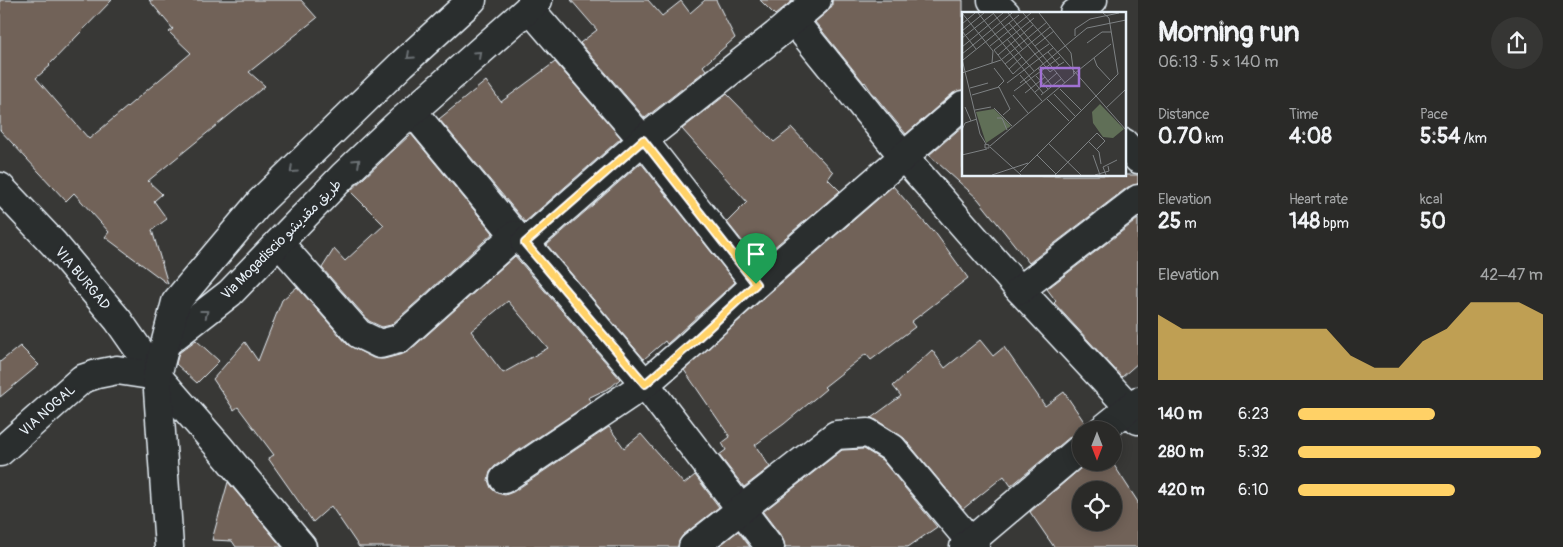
<!DOCTYPE html>
<html lang="en">
<head>
<meta charset="utf-8">
<style>
  :root { --surface:#2a2a28; --page:#363634; --text:#f1f3f6; --muted:#a5a7a8; --line:#464645; --accent:#ffd166 }
  body { margin:0; font-family:Pangolin,"Playpen Sans Arabic",sans-serif; background:var(--page); color:var(--text); height:100vh; display:flex; flex-direction:column; font-size:19px; white-space:nowrap }
  * { box-sizing:border-box; margin:0 }
  p { font-size:16px; color:var(--muted) }
  .icon { flex:none; width:28px; height:28px; fill:none; stroke:currentColor; stroke-width:2; stroke-linecap:round; stroke-linejoin:round }
  .map { position:relative; flex:1; overflow:hidden }
  .panel { display:flex; flex-direction:column; background:var(--surface); width:425px }
  .panel>* { flex:none }
  .needle { width:32px; rotate:180deg }
  .fabs { position:absolute; left:1072px; top:421px; display:grid; gap:10px }
  .fabs a { display:grid; place-items:center; width:50px; height:50px; border-radius:50%; background:var(--surface); box-shadow:0 2px 12px #0003,0 0 0 1px var(--line); font-size:25px }
  .pin { position:absolute; display:grid; place-items:center; width:42px; height:42px; color:#fff; margin:-51px -21px; border-radius:50% 50% 50% 0; rotate:-45deg; box-shadow:0 0 5px #0007 }
  .pin .icon { rotate:45deg }
  .round { display:grid; place-items:center; flex:none; width:52px; height:52px; border-radius:26px; background:var(--page) }
  .head { display:flex; align-items:center; justify-content:space-between; height:85px; padding:0 20px }
  h1 { font-size:28px; font-weight:800; line-height:38px }
  .stats { display:grid; grid-template-columns:repeat(3,1fr); gap:8px; height:85px; padding:5px 20px }
  .stats div { display:grid; align-content:center }
  .stats b { font-size:21px; font-weight:800 }
  .stats small { font-size:14px; font-weight:400 }
  .stats p { font-size:14px }
  .chart { height:140px; padding:10px 20px }
  .chart p { display:flex; justify-content:space-between }
  .chart svg { width:100%; height:90px; margin-top:5px; fill:var(--accent); opacity:.7 }
  ul { padding:0 20px; list-style:none; font-size:16px }
  li { display:grid; grid-template-columns:80px 60px 1fr; align-items:center; height:38px }
  li i { height:12px; border-radius:6px; background:var(--accent) }
  main { display:flex; flex:1; min-height:0 }
  .map>svg:first-child { display:block }
  .building { fill:#716258; stroke:#e8f1f8; fill-rule:evenodd }
  .lines { fill:none; stroke-linecap:round; stroke-linejoin:round }
  .minor-casing { stroke:#e8f1f8; stroke-width:31 }
  .highway-casing { stroke:#e8f1f8; stroke-width:31 }
  .minor { stroke:#2a2d2e; stroke-width:28 }
  .highway { stroke:#2a2d2e; stroke-width:28 }
  .oneway { stroke:#6c7275 }
  .route-casing { stroke:#fff; stroke-width:10 }
  .route { stroke:#ffd166; stroke-width:6 }
  .labels { text-anchor:middle; stroke-width:5; stroke-linejoin:round; paint-order:stroke }
  .street-label { font-size:14px; fill:#e8f1f8; stroke:#2a2d2e }
  .inset-road { fill:none; stroke:#7e8284; stroke-width:1 }
  .view { fill:#a171d3; fill-opacity:0.15; stroke:#a171d3; stroke-width:2.5 }
  .inset-edge { fill:none; stroke:#e8f1f8; stroke-width:2.5 }
</style>
</head>
<body>
<main>
<div class="map">
<svg width="1138" height="547" viewBox="0 0 1138 547">
  <rect width="100%" height="100%" fill="#383836"/>
  <filter id="ink" filterUnits="userSpaceOnUse"><feTurbulence type="fractalNoise" baseFrequency=".02" numOctaves="2"/><feDisplacementMap in="SourceGraphic" scale="10" xChannelSelector="R" yChannelSelector="G"/><feConvolveMatrix kernelMatrix="1 2 1 2 8 2 1 2 1" color-interpolation-filters="sRGB"/></filter>
  <g filter="url(#ink)">
    <!-- building -->
    <g class="building">
      <polygon points="0,0 112,0 49,65 50,66 36,78 89,139 191,53 169,32 173,29 149,0 301,0 317,18 249,72 265,86 148,181 162,194 154,201 167,219 152,230 168,284 105,237 109,232 74,193 66,201 0,130"/>
      <polygon points="571,0 648,0 662,16 681,1 690,13 705,0 716,0 735,38 703,66 706,70 645,118 580,43 597,30"/>
      <polygon points="760,0 793,0 775,15"/>
      <polygon points="832,0 963,0 963,90 953,93 906,134 871,91 865,82 864,83 815,22 827,12 832,6"/>
      <polygon points="555,62 621,138 525,222 439,119 486,81 501,102"/>
      <polygon points="727,94 774,142 792,128 833,172 828,179 840,191 758,261 727,222 747,202 682,129"/>
      <polygon points="963,126 963,175 1138,175 1138,184 1128,187 1029,263 978,199 929,155"/>
      <polygon points="411,134 493,233 391,325 382,327 369,321 322,268 334,249 345,261 384,225 350,191"/>
      <polygon points="641,163 735,282 667,344 665,341 644,359 547,245"/>
      <polygon points="893,186 933,232 934,231 968,278 911,322 915,327 871,360 866,354 824,387 826,389 784,424 755,445 770,467 744,487 719,455 726,450 722,443 730,437 684,370 766,296"/>
      <polygon points="1138,219 1138,363 1122,377 1054,303 1056,301 1047,289"/>
      <path d="M515,256L620,379L611,387L588,398L591,402L495,466L490,472L488,480L491,488L497,493L505,495L513,492L609,427L624,448L641,434L684,484L695,475L719,507L683,535L679,541L678,547H359L331,506L313,522L268,458L274,455L238,407L234,410L213,379L245,342L258,361L282,300L297,287L348,345L373,358L384,359L403,354L409,351ZM508,301L548,348L503,373L471,331Z"/>
      <polygon points="196,340 219,361 197,383 176,364 179,353"/>
      <polygon points="980,340 993,356 1004,347 1045,406 1064,392 1087,426 1087,430 1081,430 1081,433 1071,436 1011,486 1004,476 963,509 904,438 876,420 871,418 901,396 893,386 932,350 945,368"/>
      <polygon points="20,346 39,365 0,397 0,362"/>
      <polygon points="864,449 882,460 937,527 908,547 785,547 782,537 763,512 842,450"/>
      <path d="M1088,462H1112L1138,502V547H1054L1030,512ZM1081,490H1114V522H1081Z"/>
      <polygon points="228,482 282,547 236,547 232,541 212,540"/>
      <polygon points="738,531 750,547 718,547"/>
    </g>
    <g class="lines">
      <defs>
        <g id="minor">
          <polyline points="992,0 1006,14"/>
          <polyline points="529,8 643,140 756,284"/>
          <polyline points="1074,14 1093,0"/>
          <polyline points="793,20 903,156 1020,290 1129,407 1138,420"/>
          <polyline points="413,112 515,235 525,243 645,384 770,547"/>
          <polyline points="1124,143 1138,159"/>
          <polyline points="0,187 54,244 118,320 157,376 219,447 302,547"/>
          <polyline points="279,243 359,334 380,344 399,339 515,235"/>
          <polyline points="525,243 643,140 776,35 817,0"/>
          <polyline points="1020,290 1138,199"/>
          <polyline points="1102,430 1138,401"/>
          <polyline points="0,452 82,379 97,374 117,370 157,376"/>
          <polyline points="504,479 645,384 691,344 756,284 963,105"/>
          <polyline points="693,547 836,435 868,433 892,448 975,547"/>
          <polyline points="964,547 1081,448"/>
        </g>
        <g id="highway">
          <polyline points="166,343 230,293 343,176 398,124 538,0"/>
          <polyline points="169,547 157,376 176,302 261,201 402,64 472,0"/>
        </g>
      </defs>
      <!-- minor casing -->
      <use href="#minor" class="minor-casing"/>
      <!-- highway casing -->
      <use href="#highway" class="highway-casing"/>
      <!-- minor -->
      <use href="#minor" class="minor"/>
      <!-- highway -->
      <use href="#highway" class="highway"/>
    </g>
    <!-- one-way arrows -->
    <defs><path id="oneway-chevron" d="M-2-3.5L2.5 0L-2 3.5" fill="none" stroke-width="1.6" stroke-linecap="round" stroke-linejoin="round" transform="scale(1.25)"/></defs>
    <g class="oneway">
      <use href="#oneway-chevron" transform="translate(478 54) rotate(-42)"/>
      <use href="#oneway-chevron" transform="translate(410 56) rotate(138)"/>
      <use href="#oneway-chevron" transform="translate(357 162) rotate(-43)"/>
      <use href="#oneway-chevron" transform="translate(293 170) rotate(136)"/>
      <use href="#oneway-chevron" transform="translate(205 313) rotate(-38)"/>
    </g>
  </g>
  <g class="lines" filter="url(#ink)">
    <defs>
      <polygon id="route" points="643,140 756,284 691,344 645,384 525,243"/>
    </defs>
    <!-- route casing -->
    <use href="#route" class="route-casing"/>
    <!-- route -->
    <use href="#route" class="route"/>
  </g>
  <g class="labels">
    <!-- street labels -->
    <g class="street-label">
      <text transform="translate(281 239) rotate(-45)" y="5">Via Mogadiscio طريق مقديشو</text>
      <text transform="translate(83 278) rotate(50)" y="5">VIA BURGAD</text>
      <text transform="translate(47 410) rotate(-42)" y="5">VIA NOGAL</text>
    </g>
  </g>
  <!-- overview -->
  <g transform="translate(962 12)">
    <rect width="164" height="164" fill="#383836"/>
    <path d="M138,92L162,117L151,126L141,125L131,111L130,100ZM32,97L49,114L24,131L14,100Z" fill="#606f57"/>
    <path class="inset-road" d="M0,1L31,39M16,1L81,81M31,1L61,38M46,1L103,71M61,1L164,118M77,1L109,41L112,63M141,1L147,6L156,62M47,11L73,42L87,32M0,12L13,1M0,19L22,1M0,19L14,37M113,24V17L128,7L157,1M0,26L32,1M45,27L60,45L47,57M125,31L140,20H149M28,34L69,1M73,34L92,19M0,35L41,1M32,38L51,62L73,42L88,60L97,53M32,38L72,6M86,40L97,53L102,50M0,42L50,1M36,43L71,13M60,45L72,59M132,46L135,54L148,68M0,47L18,122L24,132M1,48L57,3M30,51L39,48L85,10M43,52L88,15M32,56L42,69L36,75M76,56L90,74M0,61L30,51L31,39M112,62L149,32M58,63L80,89M74,64L86,77M45,71L91,36M58,71L125,16L164,8M8,76L26,71M98,77L119,98M52,79L98,45M73,80L95,61M63,81L83,65M92,82L113,104M10,83L37,75L48,97L41,103M51,83L66,101M79,83L99,67M85,87L107,109M3,95L9,109M32,96L50,114M144,96L164,77M13,98L29,95M35,106H40L45,118M0,118L3,111L15,107M126,129L137,140L139,152M86,131L119,163M23,132L27,133V136H23ZM28,134L112,63M28,135L59,163M0,143L25,137M75,143L94,162M131,143L138,163M58,160L156,62M30,163L66,151M93,163L135,121L143,129L135,137M133,163L147,159L146,154M144,163L141,155L155,148"/>
    <path class="view" d="M79,56H117V74H79Z"/>
    <rect width="164" height="164" class="inset-edge"/>
  </g>
</svg>
<div class="fabs">
<a><svg class="needle" viewBox="-14 -14 28 28"><path d="M0-13l5 13h-10z" fill="#e53935"/><path d="M0 13l5-13h-10z" fill="#a5a7a8"/></svg></a>
<a><svg class="icon" aria-label="locate" viewBox="0 0 24 24"><circle cx="12" cy="12" r="6"/><path d="M12 2v4M12 18v4M2 12h4M18 12h4"/></svg></a>
</div>
<div class="pin" style="left:756px;top:284px;background:#1e9e55"><svg class="icon" aria-label="arrive" viewBox="0 0 24 24"><path d="M6 21V4h12l-3 4 3 4H6"/></svg></div>
</div>
<section class="panel">
<div class="head"><div><h1>Morning run</h1><p>06:13 · 5 × 140 m</p></div><a class="round"><svg class="icon" aria-label="share" viewBox="0 0 24 24"><path d="M12 15V3M7 8l5-5 5 5M5 13v7h14v-7"/></svg></a></div>
<div class="stats">
<div><p>Distance</p><b>0.70<small> km</small></b></div>
<div><p>Time</p><b>4:08</b></div>
<div><p>Pace</p><b>5:54<small> /km</small></b></div>
</div>
<div class="stats">
<div><p>Elevation</p><b>25<small> m</small></b></div>
<div><p>Heart rate</p><b>148<small> bpm</small></b></div>
<div><p>kcal</p><b>50</b></div>
</div>
<div class="chart"><p><span>Elevation</span>42–47 m</p>
<svg viewBox="0 0 160 44" preserveAspectRatio="none"><path d="M0 44V12L10 19L20 19L30 19L40 19L50 19L60 19L70 19L80 32L90 38L100 38L110 25L120 19L130 6L140 6L150 6L160 12V44z"/></svg>
</div>
<ul>
<li><b>140 m</b>6:23<i style="width:56%"></i></li>
<li><b>280 m</b>5:32<i style="width:99%"></i></li>
<li><b>420 m</b>6:10<i style="width:64%"></i></li>
</ul>
</section>
</main>
</body>
</html>
